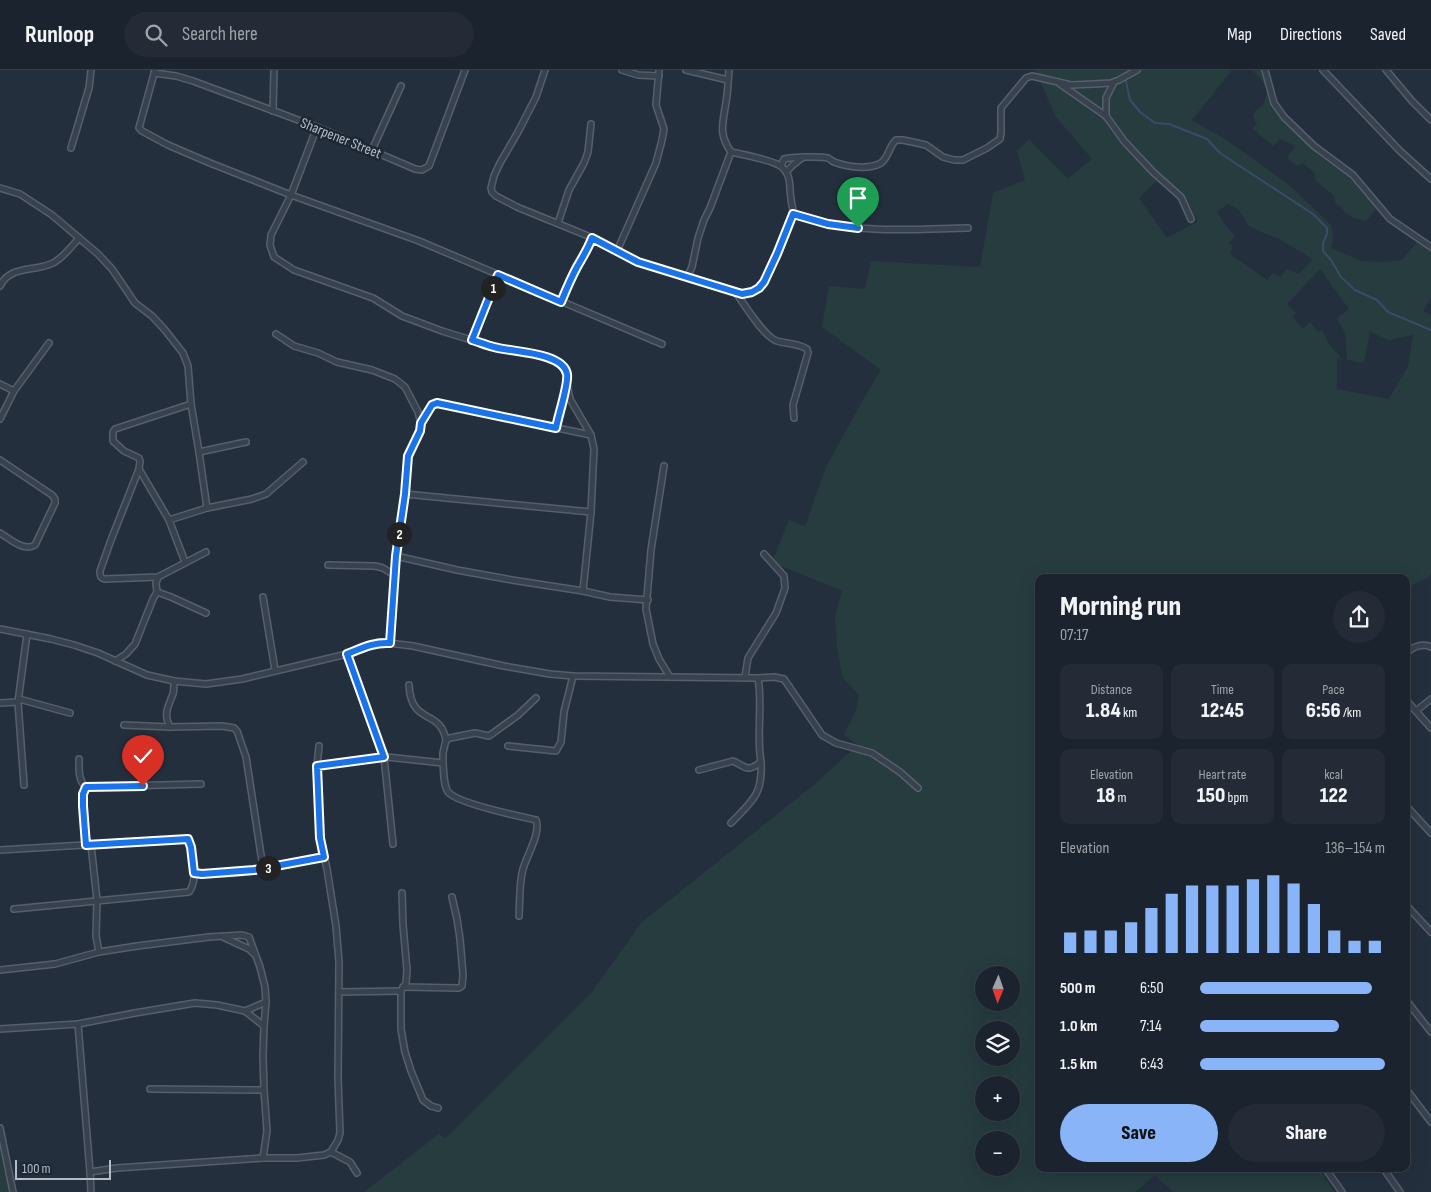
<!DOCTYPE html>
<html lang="en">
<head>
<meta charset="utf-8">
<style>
  :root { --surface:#1b232e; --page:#242b36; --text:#f1f3f6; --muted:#a0a4aa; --line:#39404a; --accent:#8ab4f8 }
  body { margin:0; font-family:"Sofia Sans Condensed",sans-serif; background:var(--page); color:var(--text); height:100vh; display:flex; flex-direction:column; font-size:19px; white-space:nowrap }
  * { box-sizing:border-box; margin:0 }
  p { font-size:16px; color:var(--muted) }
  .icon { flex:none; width:28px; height:28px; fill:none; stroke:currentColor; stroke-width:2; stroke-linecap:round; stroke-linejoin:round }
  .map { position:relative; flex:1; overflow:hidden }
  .panel { position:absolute; left:1035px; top:504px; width:375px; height:598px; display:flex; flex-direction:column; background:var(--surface); border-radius:10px; box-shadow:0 5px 20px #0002,0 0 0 1px var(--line) }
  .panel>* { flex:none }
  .needle { width:32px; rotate:182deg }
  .fabs { position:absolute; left:975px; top:896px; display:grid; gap:10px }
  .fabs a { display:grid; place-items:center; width:45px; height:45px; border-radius:50%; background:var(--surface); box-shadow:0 5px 20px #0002,0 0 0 1px var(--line); font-size:25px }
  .scale { position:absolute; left:15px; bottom:12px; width:96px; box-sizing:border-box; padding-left:5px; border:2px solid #b4bcc9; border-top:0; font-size:14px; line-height:18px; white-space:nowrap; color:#b4bcc9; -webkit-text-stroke:4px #1d2633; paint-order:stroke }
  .pin { position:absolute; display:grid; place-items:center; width:42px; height:42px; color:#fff; margin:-51px -21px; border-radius:50% 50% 50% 0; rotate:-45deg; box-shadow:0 0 5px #0007 }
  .pin .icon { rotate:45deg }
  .km { position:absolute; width:25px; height:25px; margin:-12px; border-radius:50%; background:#222; color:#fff; font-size:14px; line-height:25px; text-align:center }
  .round { display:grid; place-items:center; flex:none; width:52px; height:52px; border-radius:26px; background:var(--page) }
  .headline { display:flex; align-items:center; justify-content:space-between; height:85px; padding:0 25px }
  h1 { font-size:28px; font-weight:800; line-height:38px }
  .stats { display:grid; grid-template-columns:repeat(3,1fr); gap:8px; height:85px; padding:5px 25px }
  .stats div { display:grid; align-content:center; border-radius:10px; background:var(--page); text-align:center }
  .stats b { font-size:21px; font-weight:800 }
  .stats small { font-size:14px; font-weight:400 }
  .stats p { font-size:14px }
  .chart { height:140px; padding:10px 25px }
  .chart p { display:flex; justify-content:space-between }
  .chart svg { width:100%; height:90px; margin-top:5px; stroke:var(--accent); stroke-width:6 }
  .action { display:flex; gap:10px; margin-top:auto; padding:10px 25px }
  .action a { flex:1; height:58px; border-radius:30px; background:var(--accent); color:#111; font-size:20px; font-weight:800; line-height:58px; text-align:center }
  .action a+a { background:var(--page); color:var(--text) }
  ul { padding:0 25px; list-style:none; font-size:16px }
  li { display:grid; grid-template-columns:80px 60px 1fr; align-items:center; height:38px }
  li i { height:12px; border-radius:6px; background:var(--accent) }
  header { display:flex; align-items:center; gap:30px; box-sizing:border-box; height:70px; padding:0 25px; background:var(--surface); border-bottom:1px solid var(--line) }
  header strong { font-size:24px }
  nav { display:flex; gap:28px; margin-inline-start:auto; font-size:18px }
  .search { width:350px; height:45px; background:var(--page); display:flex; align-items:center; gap:12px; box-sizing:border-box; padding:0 18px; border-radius:28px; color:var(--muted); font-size:19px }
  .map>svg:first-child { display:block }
  .green { fill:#263c3f; fill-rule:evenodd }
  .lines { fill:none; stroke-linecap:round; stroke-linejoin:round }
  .stream { stroke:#394c67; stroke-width:2 }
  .minor-casing { stroke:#565f6c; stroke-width:8 }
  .minor { stroke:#38414e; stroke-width:5 }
  .route-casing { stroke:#fff; stroke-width:10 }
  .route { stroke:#1a73e8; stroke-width:6 }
  .labels { text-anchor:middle; stroke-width:5; stroke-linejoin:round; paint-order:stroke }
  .street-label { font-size:15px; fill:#b4bcc9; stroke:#1d2633 }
</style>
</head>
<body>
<header>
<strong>Runloop</strong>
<div class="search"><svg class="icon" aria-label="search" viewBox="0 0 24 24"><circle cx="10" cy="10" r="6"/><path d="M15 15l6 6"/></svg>Search here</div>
<nav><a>Map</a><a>Directions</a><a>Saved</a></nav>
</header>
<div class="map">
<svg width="1431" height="1122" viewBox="0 0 1431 1122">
  <rect width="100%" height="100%" fill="#242f3e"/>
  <!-- green -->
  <g class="green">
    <path d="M1035,0H1232L1192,50L1225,69L1289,115L1331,155L1333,169L1331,178L1362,191L1383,192L1402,190L1417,172L1398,160L1376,139L1366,151L1354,148L1345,143L1341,137L1336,134L1333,125L1315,110V103L1303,93L1298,96L1287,88L1295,76L1280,69L1273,76L1253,59L1257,53L1253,48L1255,41L1264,34L1267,21L1262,10L1253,1L1261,0L1265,8L1270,29L1275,41L1292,59L1322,88L1350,107L1374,134L1431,180V228L1423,241L1431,245V504L1429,507L1406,518V508H1039V1098H1319L1334,1122H1173L1155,1105L1135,1122H364L439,1064L445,1069L592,922L642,852L815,714L858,675L844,665L856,640L859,625L843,608L837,578L835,547L842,521L772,492L789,450L805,456L826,397L864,328L881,300L822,257L829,216L865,219L871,191L980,197L993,123L1025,110L1017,81L1029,69L1068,109L1092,89L1056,47ZM1162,106L1183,123L1198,151L1167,168L1139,128ZM1228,134L1238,139L1249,156L1261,162L1279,169L1313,189L1299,204L1287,199L1280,207L1273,203L1267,210L1230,184L1233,176L1229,173L1235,166L1226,156L1217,142ZM1320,199L1349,239L1337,248L1345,263L1347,290L1364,293L1370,262L1389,270L1413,265L1408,296L1389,329L1337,319V289L1343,290L1329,274L1322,260L1318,262L1310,252L1303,259L1293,247L1296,243L1287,234ZM984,905H1011V932H984ZM984,960H1011V988H984ZM984,1015H1011V1042H984ZM984,1070H1011V1098H984Z"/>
    <polygon points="0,1071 10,1118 11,1122 0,1122"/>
  </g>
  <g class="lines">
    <!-- stream -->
    <polyline class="stream" points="1126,11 1130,30 1140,42 1155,53 1169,54 1207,69 1220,83 1313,144 1327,158 1327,164 1323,173 1323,181 1331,190 1341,207 1355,220 1377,230 1388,242 1431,260"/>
    <defs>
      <g id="minor">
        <polyline points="155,0 139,58 142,61 168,75 210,93 291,125 419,171 662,274"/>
        <path d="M545,0L536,27L518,62L500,93L494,106L491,118L492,122L496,126L517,137L593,168L638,192L742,223C748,223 755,222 760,217C766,212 792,153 793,144C794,140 791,134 791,129C789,118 792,106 782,97C775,91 741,84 731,82C718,63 723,54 726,32C728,22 728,11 729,0"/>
        <polyline points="622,0 638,5 659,6"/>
        <polyline points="686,0 728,10"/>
        <polyline points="1265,0 1274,33 1284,47 1314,76 1353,105 1390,149 1431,177"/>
        <polyline points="1323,0 1400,81 1431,109"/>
        <polyline points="1386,0 1412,31 1431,50"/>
        <polyline points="154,3 176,6 193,11 317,57 415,99 422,100 429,96 465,0"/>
        <polyline points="1060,14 1106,46 1124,71 1153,102 1181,127 1191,149"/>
        <polyline points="273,41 274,0"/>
        <polyline points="1106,46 1106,28 1114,12"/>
        <polyline points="317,57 291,125 271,165 270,175 274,187 294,200 373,228 402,246 442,261 494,277 537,284 553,289 565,298 567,305 567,315 570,329 591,365 594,379 591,442 583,521"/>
        <polyline points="71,78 89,18 91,0"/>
        <polyline points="372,80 401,16"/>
        <path d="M781,96L784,89C792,87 820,86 828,88C830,89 832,91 834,92C847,97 869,100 881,93C889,87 889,76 896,70H903L926,75L943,87L954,90H963L987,78L1000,69L1001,63V38L1026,8L1032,6L1071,15L1094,14L1111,13L1119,10L1137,0"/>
        <polyline points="786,102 794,94 802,88"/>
        <polyline points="0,118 20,124 52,145 98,184 112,199 135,233 152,246 165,260 183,283 188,296 191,334 199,382 207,438"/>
        <path d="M793,144C800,147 808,148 815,150C865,164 917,159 968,158"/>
        <polyline points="558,153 569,120 584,93 588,82 591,54"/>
        <polyline points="617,181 656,93 662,70 664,59 656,35 659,0"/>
        <polyline points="687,207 692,197 698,168 704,150 710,138 731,82"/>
        <path d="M0,216C10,195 35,202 53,193C63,188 72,176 79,168"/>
        <path d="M736,223C745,235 764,267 777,271C787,274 798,273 807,279L808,283L793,335L794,348"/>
        <path d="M561,232C566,220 571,208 577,197C582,188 588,179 593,168"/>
        <polyline points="276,264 294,276 318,283 337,292 372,300 395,309 405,317 418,342 421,353 420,361 408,386 405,424 394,505 390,573"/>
        <polyline points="472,270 499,205"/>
        <polyline points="0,314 14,321"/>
        <path d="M191,334L115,359L113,362V371L124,381L139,388L140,391L139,399L111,470L100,501C100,506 100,508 105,509L158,507L206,482"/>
        <polyline points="0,349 14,321 49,273"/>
        <polyline points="421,353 432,335 437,333 591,365"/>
        <polyline points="556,358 567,315"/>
        <polyline points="199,382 246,372"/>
        <path d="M0,390L52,425L55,429V433L35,475C24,482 10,469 0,463"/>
        <polyline points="664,396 651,480 646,539 653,574 659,589 670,607"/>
        <polyline points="139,399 169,450 185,492"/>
        <polyline points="405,424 591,442"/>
        <polyline points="169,450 207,438 252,429 266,424 303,392"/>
        <polyline points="396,486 457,500 512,510 583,521 610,527 648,530"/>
        <polyline points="328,495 375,496 383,498 394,505"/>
        <polyline points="157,522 171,527 206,543"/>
        <polyline points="263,527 275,600"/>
        <path d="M0,559L51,569L74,575L98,583L147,605L174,611L206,614L242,609L347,584L370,574L380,572L413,576L504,596L550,604L573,606L758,608C763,636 756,663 761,692C746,703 747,697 733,691L699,700"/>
        <path d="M1406,583C1414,576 1422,573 1431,577"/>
        <polyline points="347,584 384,687 393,774"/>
        <polyline points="115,591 126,584 135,574 153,529 157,522 156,513 158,507"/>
        <polyline points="745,607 748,588 776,543 785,518 784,506 764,484"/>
        <polyline points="758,608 774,607 784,609 822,665 836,673 872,683 900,702 918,718"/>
        <path d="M409,615C411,656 440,638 446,670"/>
        <polyline points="19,629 70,643"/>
        <polyline points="1406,630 1431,658"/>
        <polyline points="0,633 18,632"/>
        <polyline points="1416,641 1431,629"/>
        <polyline points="124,655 170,657 222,656 234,658 237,661 246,687 263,798"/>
        <path d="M170,657C163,644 168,637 173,624C174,620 174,615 174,611"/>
        <polyline points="508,676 556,681 561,672 564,642 573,606"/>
        <path d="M79,689C79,698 78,711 86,717L83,724V735L86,775"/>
        <polyline points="443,693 443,683 446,670 450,668 475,663 489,666 518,645 536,628"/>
        <path d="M317,696L387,687L443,693C444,701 443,717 449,723C460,734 518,746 536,750C541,763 527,785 523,799C519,813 520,830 519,846"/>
        <polyline points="24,715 18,632 27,564"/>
        <polyline points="86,717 201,714"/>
        <polyline points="1406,739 1409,739 1431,763"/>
        <path d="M731,753C752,731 763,725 761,692"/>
        <polyline points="91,775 97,830 96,866 99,882"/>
        <path d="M0,780L185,769H188C194,781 198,811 189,822L14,839"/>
        <path d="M194,803C237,807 282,796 324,787"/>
        <polyline points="402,823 403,855 407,900 406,913 401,921 401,959 405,982 411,1001 423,1030 431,1036 438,1038"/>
        <polyline points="1406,835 1431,862"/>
        <polyline points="223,867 249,879 254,884"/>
        <polyline points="0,900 55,894 99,882 137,876 209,867 242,865 249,867 260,897 265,917 266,932 264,956 263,986 264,1020 267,1061 263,1088"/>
        <polyline points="403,917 459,918 462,916 463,905 460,869 457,849 452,827"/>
        <polyline points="339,922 401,921"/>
        <polyline points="1406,930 1431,962"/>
        <polyline points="245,941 264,956"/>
        <polyline points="78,954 90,1102 91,1122"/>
        <polyline points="0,959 78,954 135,943 195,933 217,935 245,941 266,932"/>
        <polyline points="150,1019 264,1020"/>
        <polyline points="1406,1019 1431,1052"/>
        <polyline points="0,1058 13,1122"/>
        <polyline points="331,1082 350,1092 357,1103"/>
        <polyline points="1325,1098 1342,1122"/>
        <polyline points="1383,1098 1400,1122"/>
        <polyline points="90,1102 117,1098 263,1088 297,1088 324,1085 331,1082 338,1070 340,1063 338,1008 339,892 336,856 327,799 320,768 317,696 319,676"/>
      </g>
    </defs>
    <!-- minor casing -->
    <use href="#minor" class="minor-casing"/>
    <!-- minor -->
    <use href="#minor" class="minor"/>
  </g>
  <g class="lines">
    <defs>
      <path id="route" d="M143,716L86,717L83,724V736L86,775L188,769L191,777L194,803L202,804L254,800L324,787L320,768L317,696L384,687L347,584C362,578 374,572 390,573L396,486L405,424L408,386L420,361L421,353L432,335L437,333L556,358C558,346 569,314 567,304C563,282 511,282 494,277C486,275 479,272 472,270L498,205L561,232C566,220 571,208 577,197C582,188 588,179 592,168L638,192L742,224L752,222L759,218L764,212L777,184L793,144L828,154L858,158"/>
    </defs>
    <!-- route casing -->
    <use href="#route" class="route-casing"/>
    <!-- route -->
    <use href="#route" class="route"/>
  </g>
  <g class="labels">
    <!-- street labels -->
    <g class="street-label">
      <text transform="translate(341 68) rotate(22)" y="5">Sharpener Street</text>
    </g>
  </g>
</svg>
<div class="fabs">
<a><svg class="needle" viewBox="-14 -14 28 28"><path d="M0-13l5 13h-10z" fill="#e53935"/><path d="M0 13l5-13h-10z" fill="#a0a4aa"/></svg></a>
<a><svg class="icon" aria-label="layers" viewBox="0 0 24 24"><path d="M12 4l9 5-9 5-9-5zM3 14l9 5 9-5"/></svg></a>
<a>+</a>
<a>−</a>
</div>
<div class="scale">100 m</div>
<div class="pin" style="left:858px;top:158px;background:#1e9e55"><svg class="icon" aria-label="arrive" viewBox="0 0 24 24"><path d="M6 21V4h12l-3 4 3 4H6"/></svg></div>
<div class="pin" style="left:143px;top:716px;background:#d93025"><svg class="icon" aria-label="check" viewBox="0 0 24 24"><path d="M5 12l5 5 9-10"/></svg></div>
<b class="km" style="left:493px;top:218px">1</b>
<b class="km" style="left:399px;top:464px">2</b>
<b class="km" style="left:268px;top:798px">3</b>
<section class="panel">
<div class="headline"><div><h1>Morning run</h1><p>07:17</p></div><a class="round"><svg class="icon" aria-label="share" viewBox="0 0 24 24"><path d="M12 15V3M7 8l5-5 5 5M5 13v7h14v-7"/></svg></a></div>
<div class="stats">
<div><p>Distance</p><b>1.84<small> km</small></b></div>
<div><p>Time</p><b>12:45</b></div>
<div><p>Pace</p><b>6:56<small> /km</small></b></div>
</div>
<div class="stats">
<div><p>Elevation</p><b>18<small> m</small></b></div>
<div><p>Heart rate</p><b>150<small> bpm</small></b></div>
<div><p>kcal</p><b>122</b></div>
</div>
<div class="chart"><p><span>Elevation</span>136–154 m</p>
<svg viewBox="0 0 160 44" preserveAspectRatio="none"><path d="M5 44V34M15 44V33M25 44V33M35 44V29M45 44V22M55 44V15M65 44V11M75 44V11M85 44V11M95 44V8M105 44V6M115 44V10M125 44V20M135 44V33M145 44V38M155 44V38"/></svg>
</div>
<ul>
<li><b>500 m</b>6:50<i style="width:93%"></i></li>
<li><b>1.0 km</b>7:14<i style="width:75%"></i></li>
<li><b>1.5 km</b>6:43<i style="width:100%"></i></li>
</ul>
<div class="action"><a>Save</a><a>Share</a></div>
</section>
</div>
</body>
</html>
